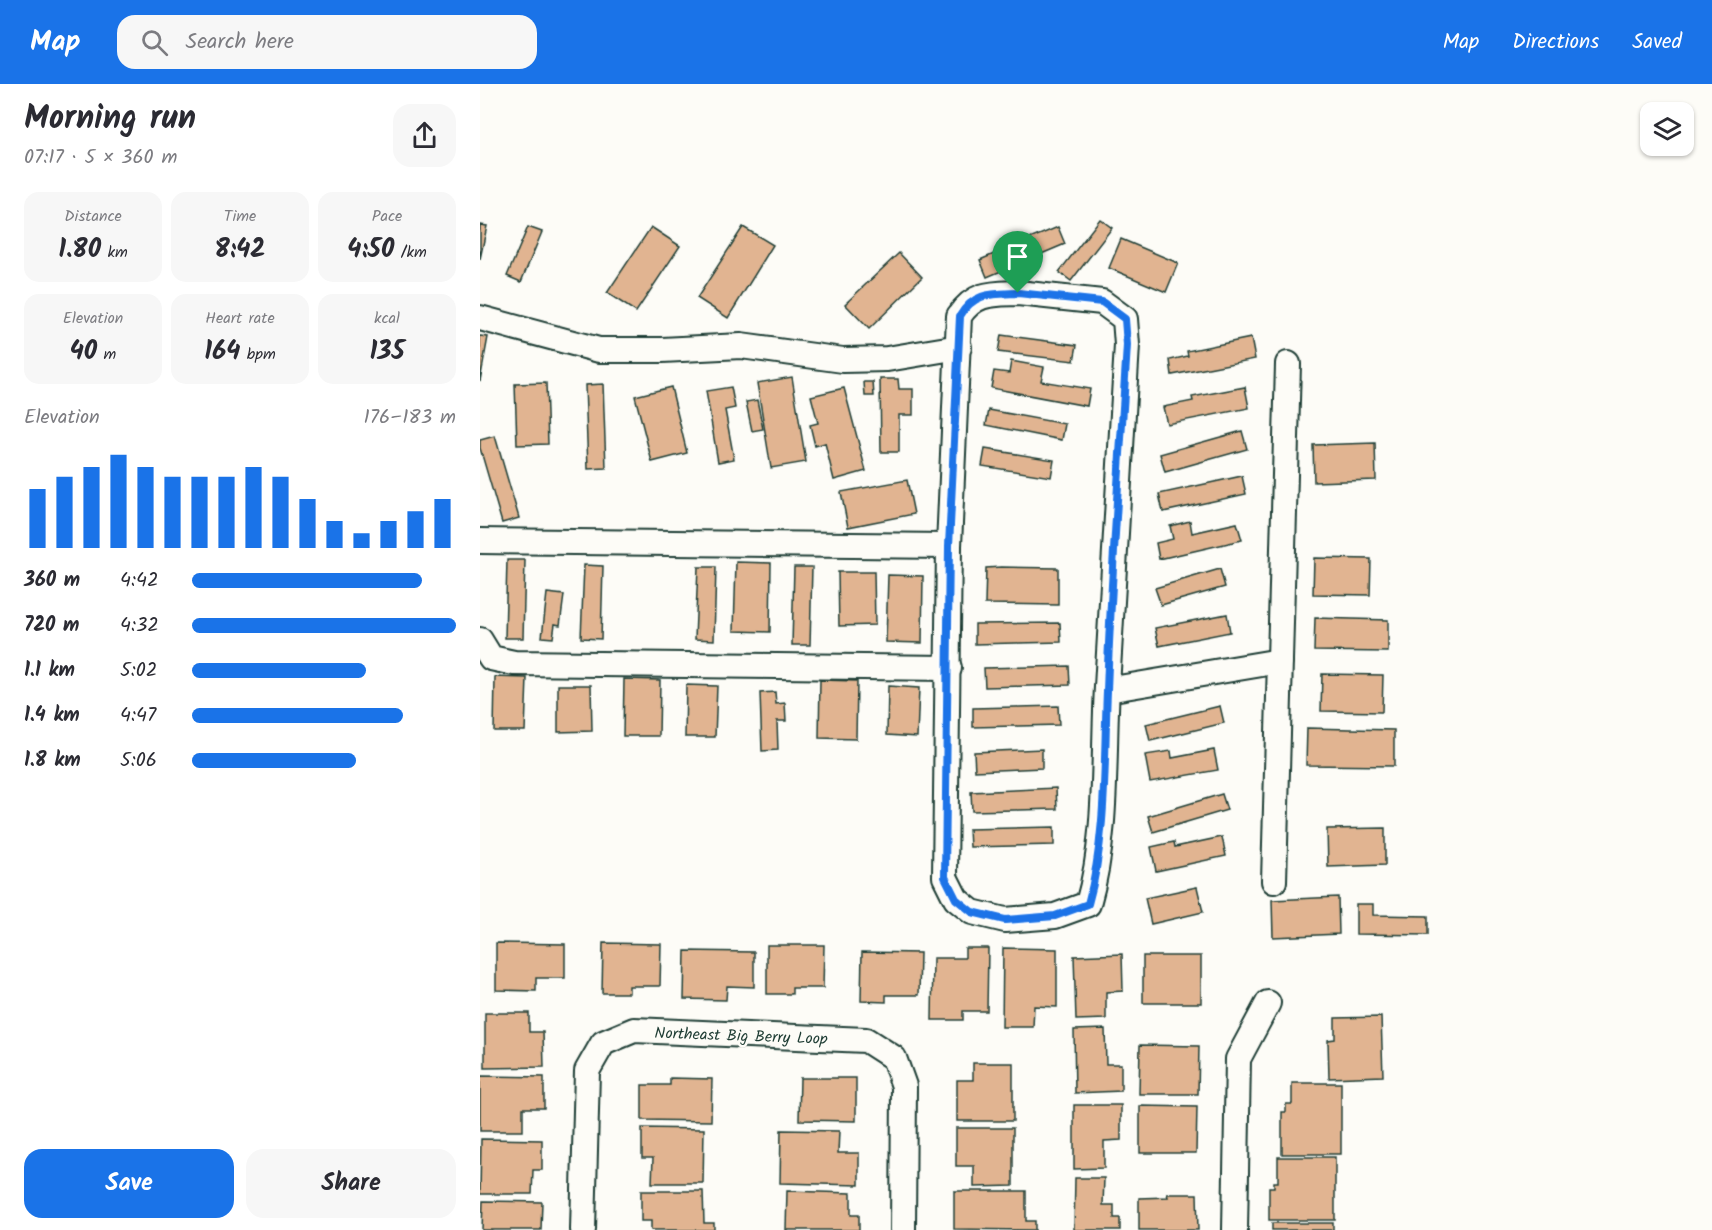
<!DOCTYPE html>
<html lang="en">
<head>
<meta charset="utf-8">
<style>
  :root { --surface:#fff; --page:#f7f7f7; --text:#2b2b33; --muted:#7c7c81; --accent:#1a73e8 }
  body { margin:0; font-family:Kalam,sans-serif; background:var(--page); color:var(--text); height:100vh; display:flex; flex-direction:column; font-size:22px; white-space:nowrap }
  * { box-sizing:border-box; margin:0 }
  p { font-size:20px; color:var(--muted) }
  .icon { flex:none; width:33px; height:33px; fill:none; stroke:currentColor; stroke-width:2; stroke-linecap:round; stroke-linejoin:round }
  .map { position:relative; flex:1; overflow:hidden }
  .details { display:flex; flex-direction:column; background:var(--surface); width:480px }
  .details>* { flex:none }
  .buttons { position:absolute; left:1160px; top:18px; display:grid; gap:12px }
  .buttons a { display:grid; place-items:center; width:54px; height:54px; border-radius:12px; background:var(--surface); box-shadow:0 2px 4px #0004; font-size:30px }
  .pin { position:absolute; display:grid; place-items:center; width:51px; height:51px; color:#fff; margin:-62px -26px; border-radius:50% 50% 50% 0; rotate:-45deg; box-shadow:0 0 6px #0007 }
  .pin .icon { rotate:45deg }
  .round { display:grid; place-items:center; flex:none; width:63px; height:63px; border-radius:18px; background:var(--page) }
  .headline { display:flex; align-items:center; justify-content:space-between; height:102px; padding:0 24px }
  h1 { font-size:33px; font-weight:700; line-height:45px }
  .figures { display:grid; grid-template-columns:repeat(3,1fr); gap:9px; height:102px; padding:6px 24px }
  .figures div { display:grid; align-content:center; border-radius:15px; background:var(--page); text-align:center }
  .figures b { font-size:26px; font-weight:700 }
  .figures small { font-size:16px; font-weight:400 }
  .figures p { font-size:16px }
  .chart { height:168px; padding:12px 24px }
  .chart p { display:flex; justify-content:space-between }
  .chart svg { width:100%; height:108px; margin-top:6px; stroke:var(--accent); stroke-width:6 }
  .primary-button { display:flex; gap:12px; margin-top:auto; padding:12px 24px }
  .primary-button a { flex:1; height:69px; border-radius:18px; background:var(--accent); color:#fff; font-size:24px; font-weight:700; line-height:69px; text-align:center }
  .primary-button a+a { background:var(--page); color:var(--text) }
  ul { padding:0 24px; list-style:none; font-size:20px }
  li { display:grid; grid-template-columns:96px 72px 1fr; align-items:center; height:45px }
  li i { height:15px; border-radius:8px; background:var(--accent) }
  header { display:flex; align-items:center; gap:36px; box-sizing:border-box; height:84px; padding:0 30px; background:var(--accent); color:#fff }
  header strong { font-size:28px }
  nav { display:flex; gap:33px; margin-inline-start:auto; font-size:21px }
  .search { width:420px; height:54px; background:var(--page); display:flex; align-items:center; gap:15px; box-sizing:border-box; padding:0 21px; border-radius:18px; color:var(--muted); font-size:22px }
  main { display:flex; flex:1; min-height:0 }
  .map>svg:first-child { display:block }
  .building { fill:#e1b491; stroke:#1f3d34; stroke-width:1.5 }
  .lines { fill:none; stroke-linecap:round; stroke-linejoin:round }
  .minor-casing { stroke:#1f3d34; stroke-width:28 }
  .minor { stroke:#fdfcf7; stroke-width:24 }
  .route-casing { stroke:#fff; stroke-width:12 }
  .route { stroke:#1a73e8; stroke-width:8 }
  .labels { text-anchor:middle; stroke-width:5; stroke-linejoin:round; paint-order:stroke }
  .street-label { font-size:16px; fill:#1f3d34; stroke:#fdfcf7 }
</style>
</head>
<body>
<header>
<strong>Map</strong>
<div class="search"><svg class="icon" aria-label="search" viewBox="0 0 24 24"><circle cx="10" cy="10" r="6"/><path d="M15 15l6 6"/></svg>Search here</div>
<nav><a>Map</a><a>Directions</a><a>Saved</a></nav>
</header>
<main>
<section class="details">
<div class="headline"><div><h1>Morning run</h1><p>07:17 · 5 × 360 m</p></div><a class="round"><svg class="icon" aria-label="share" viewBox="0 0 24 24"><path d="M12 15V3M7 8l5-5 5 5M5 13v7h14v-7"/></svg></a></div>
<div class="figures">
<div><p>Distance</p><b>1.80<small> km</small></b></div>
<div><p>Time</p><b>8:42</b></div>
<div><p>Pace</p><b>4:50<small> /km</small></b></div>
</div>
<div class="figures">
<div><p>Elevation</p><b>40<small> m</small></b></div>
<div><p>Heart rate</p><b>164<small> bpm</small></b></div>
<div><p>kcal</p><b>135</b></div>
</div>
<div class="chart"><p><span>Elevation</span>176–183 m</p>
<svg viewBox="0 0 160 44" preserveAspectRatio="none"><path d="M5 44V20M15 44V15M25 44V11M35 44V6M45 44V11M55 44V15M65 44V15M75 44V15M85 44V11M95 44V15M105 44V24M115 44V33M125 44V38M135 44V33M145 44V29M155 44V24"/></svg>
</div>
<ul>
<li><b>360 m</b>4:42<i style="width:87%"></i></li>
<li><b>720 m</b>4:32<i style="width:100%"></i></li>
<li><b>1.1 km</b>5:02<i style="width:66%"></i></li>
<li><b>1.4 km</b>4:47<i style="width:80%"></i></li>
<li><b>1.8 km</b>5:06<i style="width:62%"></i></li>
</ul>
<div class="primary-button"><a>Save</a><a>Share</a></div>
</section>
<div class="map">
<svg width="1232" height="1146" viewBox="0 0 1232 1146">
  <rect width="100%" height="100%" fill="#fdfcf7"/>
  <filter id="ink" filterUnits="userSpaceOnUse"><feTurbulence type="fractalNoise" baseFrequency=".0167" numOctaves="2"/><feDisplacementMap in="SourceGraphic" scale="12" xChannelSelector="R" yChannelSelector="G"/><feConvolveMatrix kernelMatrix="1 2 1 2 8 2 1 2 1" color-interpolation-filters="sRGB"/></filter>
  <g filter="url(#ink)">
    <!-- building -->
    <g class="building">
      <polygon points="620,135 632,144 591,197 579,188"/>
      <polygon points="0,141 7,142 0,175"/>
      <polygon points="48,143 62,148 41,198 27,192"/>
      <polygon points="171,143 200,162 156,228 127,209"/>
      <polygon points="263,143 293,161 248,234 217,214"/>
      <polygon points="578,143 585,160 507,193 500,176"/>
      <polygon points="641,155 698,179 686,208 629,184"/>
      <polygon points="419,169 442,193 389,245 365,220"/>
      <polygon points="521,251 597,261 594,277 518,268"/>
      <polygon points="0,252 8,253 0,297"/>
      <polygon points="771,254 775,275 692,291 690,276 708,272 707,267"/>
      <polygon points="531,277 564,283 561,297 610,305 607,322 511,304 514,287 529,289"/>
      <polygon points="312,293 326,378 291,384 277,299"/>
      <polygon points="400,295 418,295 419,305 433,305 433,331 419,331 419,368 401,368"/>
      <polygon points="384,298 393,298 394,312 385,312"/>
      <polygon points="66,299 68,360 37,361 35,300"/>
      <polygon points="123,300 126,384 108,385 105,301"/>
      <polygon points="191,303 207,369 172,378 155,312"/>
      <polygon points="251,303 255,324 245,326 254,375 238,378 226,307"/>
      <polygon points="765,303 769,324 687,340 683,323 713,317 712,313"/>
      <polygon points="364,304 386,387 354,396 345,359 335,362 330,341 338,339 331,312"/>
      <polygon points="277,316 283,345 272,347 266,318"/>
      <polygon points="509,326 585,340 582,356 506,341"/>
      <polygon points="762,347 767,365 685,388 680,370"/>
      <polygon points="15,352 39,434 22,439 0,364 0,356"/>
      <polygon points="895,359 896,396 834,398 833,361"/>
      <polygon points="505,365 574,376 571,393 502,382"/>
      <polygon points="762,392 766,410 683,428 679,410"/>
      <polygon points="427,396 434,430 368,443 361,408"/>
      <polygon points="710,437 712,449 757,439 762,456 679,475 676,459 693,455 690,442"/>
      <polygon points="834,474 891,475 890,511 833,510"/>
      <polygon points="27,476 45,476 43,554 25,554"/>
      <polygon points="256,478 291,479 290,548 254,547"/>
      <polygon points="104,481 123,482 121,555 101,554"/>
      <polygon points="218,483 236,483 234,556 215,555"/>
      <polygon points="314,483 332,483 330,561 312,561"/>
      <polygon points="521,483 578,484 578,521 505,520 506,484"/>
      <polygon points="740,485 745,503 681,521 675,504"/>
      <polygon points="358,488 394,488 395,541 359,542"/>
      <polygon points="408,491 443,492 442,559 406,558"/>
      <polygon points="67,509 84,511 80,541 75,540 73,554 62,553"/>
      <polygon points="747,530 750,548 679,562 675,544"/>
      <polygon points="835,534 908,536 908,568 834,567"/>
      <polygon points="580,539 581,558 495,560 495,540"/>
      <polygon points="589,582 590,601 505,603 504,584"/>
      <polygon points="842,590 903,591 902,628 841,627"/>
      <polygon points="15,593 47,594 45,647 14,647"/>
      <polygon points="144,595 180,596 179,652 143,652"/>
      <polygon points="340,596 377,597 376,655 339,654"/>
      <polygon points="78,601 111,601 112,647 78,648"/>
      <polygon points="206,601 237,602 235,653 205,653"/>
      <polygon points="408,602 439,604 437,653 407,651"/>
      <polygon points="295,608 296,620 305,619 306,637 297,637 298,666 282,667 280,609"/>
      <polygon points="578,622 579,641 493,643 493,624"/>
      <polygon points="740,622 744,639 670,657 666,640"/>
      <polygon points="827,644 914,646 914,682 826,681"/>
      <polygon points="562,665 562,684 495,687 494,668"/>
      <polygon points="734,666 738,686 670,698 665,671 691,667 692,674"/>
      <polygon points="576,704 577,725 492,727 491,708"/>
      <polygon points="742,710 747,726 673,748 668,732"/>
      <polygon points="574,743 574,761 490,763 489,745"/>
      <polygon points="905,744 905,781 848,783 847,745"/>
      <polygon points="742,753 746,772 676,787 671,763 694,758 695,763"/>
      <polygon points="717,803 723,828 671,840 665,814"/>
      <polygon points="858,813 859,850 793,853 792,816"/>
      <polygon points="876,820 893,820 893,831 948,832 948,851 876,850"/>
      <polygon points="16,859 85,860 85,894 56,894 56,907 16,906"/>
      <polygon points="123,859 181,860 180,902 149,902 149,909 122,909"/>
      <polygon points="287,861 344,861 343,904 312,904 312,910 287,910"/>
      <polygon points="485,864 508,864 507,927 483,927 483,936 452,936 453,874 485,874"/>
      <polygon points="523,864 577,865 577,923 554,922 553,943 522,943"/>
      <polygon points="205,867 274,868 274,903 247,902 246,916 204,915"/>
      <polygon points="382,868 440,869 439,911 406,911 406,918 381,917"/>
      <polygon points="642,870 643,907 626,908 626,935 596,936 594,872"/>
      <rect x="663" y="872" width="58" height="47"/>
      <polygon points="5,929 49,929 49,948 63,948 64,983 5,984"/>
      <polygon points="901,933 903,992 849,994 848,956 855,955 855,934"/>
      <polygon points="625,945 626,980 641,980 641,1007 595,1009 594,946"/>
      <polygon points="660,961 719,962 718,1010 659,1010"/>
      <polygon points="493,979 533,979 533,1037 477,1037 477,996 493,996"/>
      <polygon points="0,992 64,993 64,1024 43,1024 43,1047 0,1047"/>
      <polygon points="190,994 232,995 231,1037 162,1036 162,1001 190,1001"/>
      <polygon points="320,994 376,994 376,1037 319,1036"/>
      <polygon points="812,999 861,999 861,1070 802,1070 802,1028 806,1028 806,1020 812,1020"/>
      <polygon points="594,1021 641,1021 641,1056 624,1057 624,1084 594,1085"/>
      <polygon points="660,1022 717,1023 716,1069 660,1069"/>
      <polygon points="162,1044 224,1045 223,1099 172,1099 173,1074 162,1074"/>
      <polygon points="476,1044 533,1044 533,1102 494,1103 494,1082 476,1082"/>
      <polygon points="301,1046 359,1047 358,1069 379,1069 379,1101 300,1099"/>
      <polygon points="1,1055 62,1056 62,1086 53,1086 52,1110 0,1110"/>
      <polygon points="798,1073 855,1073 855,1136 789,1136 789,1103 794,1103 794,1098 798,1098"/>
      <polygon points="595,1094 624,1094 623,1121 634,1121 634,1134 640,1134 640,1146 594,1146"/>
      <polygon points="161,1107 223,1107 224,1139 234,1139 234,1146 171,1146 171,1137 161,1137"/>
      <polygon points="307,1107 371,1109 371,1131 379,1131 379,1146 306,1146"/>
      <polygon points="474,1107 546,1107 546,1137 555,1137 555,1146 474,1145"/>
      <polygon points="687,1110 717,1110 718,1146 659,1146 659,1114 688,1113"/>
      <polygon points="3,1117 62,1118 61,1146 2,1146"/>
      <rect x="792" y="1139" width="61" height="7"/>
    </g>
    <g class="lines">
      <defs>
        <g id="minor">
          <path d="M538,209L622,218L645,235L647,261C641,375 633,489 627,603C623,675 628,751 608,820L575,832L525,836L492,828L476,815L465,793L469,462L479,232C495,208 512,210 538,209Z"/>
          <polyline points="0,234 119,266 182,266 261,262 363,276 407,275 479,263"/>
          <polyline points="0,457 469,462"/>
          <polyline points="0,556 11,574 34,579 469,584"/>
          <polyline points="627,606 800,577"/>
          <polyline points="794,797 808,280"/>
          <polyline points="103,1146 107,987 123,959 154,946 386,956 414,974 424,1002 423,1146"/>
          <polyline points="755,1146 758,975 788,919"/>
        </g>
      </defs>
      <!-- minor casing -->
      <use href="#minor" class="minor-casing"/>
      <!-- minor -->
      <use href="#minor" class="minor"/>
    </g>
  </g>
  <g class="lines" filter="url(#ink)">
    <defs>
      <path id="route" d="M538,209L622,218L645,235L647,261C640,376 631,492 627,607C624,676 627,753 608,820L575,832L525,836L492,828L476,815L465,793L469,462L480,232C494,208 512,210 538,209Z"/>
    </defs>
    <!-- route casing -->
    <use href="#route" class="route-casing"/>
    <!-- route -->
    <use href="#route" class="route"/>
  </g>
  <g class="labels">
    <!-- street labels -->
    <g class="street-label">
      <text transform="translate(261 951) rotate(2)" y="6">Northeast Big Berry Loop</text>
    </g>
  </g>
</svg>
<div class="buttons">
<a><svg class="icon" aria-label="layers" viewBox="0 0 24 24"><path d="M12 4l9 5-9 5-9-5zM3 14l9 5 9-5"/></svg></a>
</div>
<div class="pin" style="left:538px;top:209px;background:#1e9e55"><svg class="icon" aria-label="arrive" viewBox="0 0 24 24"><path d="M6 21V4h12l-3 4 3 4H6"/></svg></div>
</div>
</main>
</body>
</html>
